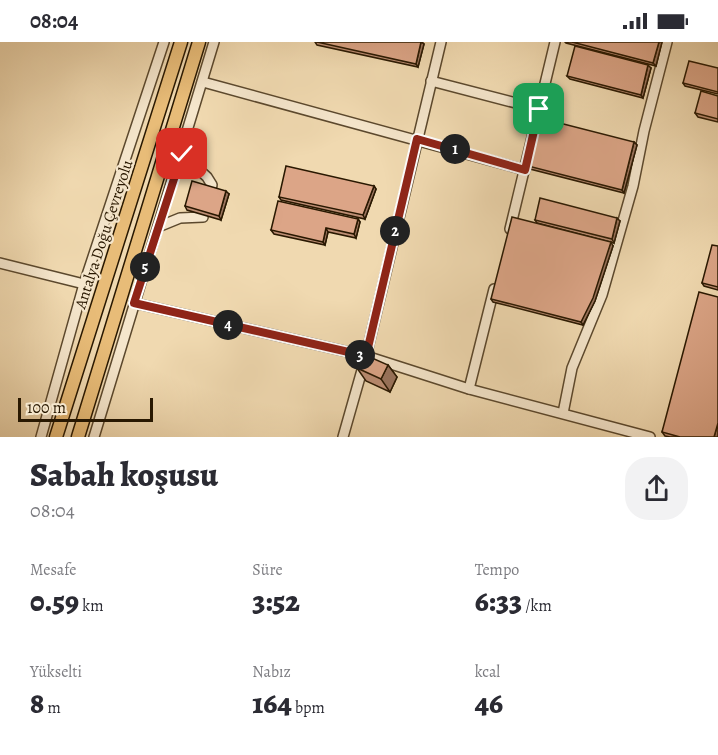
<!DOCTYPE html>
<html lang="tr">
<head>
<meta charset="utf-8">
<style>
  :root { --surface:#fff; --page:#f2f2f3; --text:#2b2b33; --muted:#7c7c81 }
  body { margin:0; font-family:Alegreya,serif; background:var(--page); color:var(--text); height:100vh; display:flex; flex-direction:column; font-size:22px; white-space:nowrap }
  * { box-sizing:border-box; margin:0 }
  p { font-size:20px; color:var(--muted) }
  .icon { flex:none; width:33px; height:33px; fill:none; stroke:currentColor; stroke-width:2; stroke-linecap:round; stroke-linejoin:round }
  .map { position:relative; height:395px; overflow:hidden }
  .drawer { display:flex; flex-direction:column; background:var(--surface); flex:1 }
  .drawer>* { flex:none }
  .scale { position:absolute; left:18px; bottom:15px; width:135px; box-sizing:border-box; padding-left:6px; border:3px solid #291801; border-top:0; font-size:16px; line-height:21px; white-space:nowrap; color:#291801; -webkit-text-stroke:4px #f5e6cc; paint-order:stroke }
  .pin { position:absolute; display:grid; place-items:center; width:51px; height:51px; color:#fff; margin:-26px; border-radius:12px; box-shadow:0 3px 9px #0006 }
  .km { position:absolute; width:30px; height:30px; margin:-15px; border-radius:50%; background:#222; color:#fff; font-size:16px; line-height:30px; text-align:center }
  .round { display:grid; place-items:center; flex:none; width:63px; height:63px; border-radius:24px; background:var(--page) }
  .head { display:flex; align-items:center; justify-content:space-between; height:102px; padding:0 30px }
  h1 { font-size:33px; font-weight:800; line-height:45px }
  .figures { display:grid; grid-template-columns:repeat(3,1fr); gap:9px; height:102px; padding:6px 30px }
  .figures div { display:grid; align-content:center }
  .figures b { font-size:30px; font-weight:800 }
  .figures small { font-size:16px; font-weight:400 }
  .figures p { font-size:16px }
  .status { display:flex; justify-content:space-between; align-items:center; height:42px; padding:0 30px; background:var(--surface); direction:ltr }
  .status svg { height:16px; fill:currentColor }
  .map>svg:first-child { display:block }
  .lines { fill:none; stroke-linecap:round; stroke-linejoin:round }
  .minor-casing { stroke:#5b482d; stroke-width:12 }
  .major-casing { stroke:#291801; stroke-width:15 }
  .minor { stroke:#f5e6cc; stroke-width:9 }
  .major { stroke:#e8bc78; stroke-width:12 }
  .wall { fill:#bd8e74; stroke:#291801; stroke-width:1.5 }
  .shaded-wall { fill:#9a745e; stroke:#291801; stroke-width:1.5 }
  .building { fill:#dca587; stroke:#291801; stroke-width:1.5 }
  .route-casing { stroke:#fff; stroke-width:12 }
  .route { stroke:#8f2418; stroke-width:8 }
  .labels { text-anchor:middle; stroke-width:4.5; stroke-linejoin:round; paint-order:stroke }
  .street-label { font-size:16px; fill:#291801; stroke:#f5e6cc }
</style>
</head>
<body>
<div class="status"><b>08:04</b><svg viewBox="0 0 49 12"><path d="M0 12V9h3v3zM5 12V6h3v6zM10 12V3h3v9zM15 12V0h3v12zM26 1h20v11H26zM47 4h2v5h-2z"/></svg></div>
<div class="map">
<svg width="718" height="395" viewBox="0 0 718 395">
  <rect width="100%" height="100%" fill="#f0d9b0"/>
  <filter id="stains"><feTurbulence type="fractalNoise" baseFrequency=".00333" numOctaves="4"/><feColorMatrix values="0 0 0 0 .2 0 0 0 0 .09 0 0 0 0 .02 0 0 0 .5 -.17"/></filter>
  <radialGradient id="worn" r=".72"><stop offset=".6" stop-color="#630" stop-opacity="0"/><stop offset="1" stop-color="#630" stop-opacity=".3"/></radialGradient>
  <g class="lines">
    <defs>
      <g id="minor">
        <polyline points="431,39 539,67"/>
        <polyline points="203,40 525,128"/>
        <polyline points="182,112 207,135 212,143 211,147"/>
        <polyline points="158,185 180,176 203,175 203,172"/>
        <polyline points="510,187 555,0"/>
        <polyline points="0,221 84,242"/>
        <polyline points="134,261 366,314 469,347 650,395"/>
        <polyline points="469,347 494,247"/>
        <polyline points="563,371 572,326 602,253 633,144 644,89 667,0"/>
        <polyline points="41,395 84,242 164,0"/>
        <polyline points="94,395 214,0"/>
        <polyline points="343,395 366,314 441,0"/>
      </g>
      <g id="major">
        <polyline points="56,395 181,0"/>
        <polyline points="78,395 199,0"/>
      </g>
    </defs>
    <!-- minor casing -->
    <use href="#minor" class="minor-casing"/>
    <!-- major casing -->
    <use href="#major" class="major-casing"/>
    <!-- minor -->
    <use href="#minor" class="minor"/>
    <!-- major -->
    <use href="#major" class="major"/>
  </g>
  <!-- wall -->
  <g class="wall">
    <polygon points="315,0 422,0 424,2 418,25 317,3"/>
    <polygon points="565,0 662,0 656,24 566,1"/>
    <polygon points="651,26 643,56 570,37 567,34"/>
    <polygon points="718,26 718,52 685,44 683,41"/>
    <polygon points="718,54 718,80 698,75 695,71"/>
    <polygon points="634,100 637,103 624,151 530,127 528,124"/>
    <polygon points="374,144 376,147 365,177 281,158 279,155"/>
    <polygon points="229,152 221,178 187,168 185,164"/>
    <polygon points="358,177 360,180 356,196 328,190 325,203 274,192 271,188"/>
    <polygon points="535,178 620,179 614,201 537,181"/>
    <polygon points="613,204 595,259 583,283 493,260 491,257"/>
    <polygon points="718,204 718,248 704,244 702,241"/>
    <polygon points="718,255 718,395 670,395 665,394 662,390"/>
    <polygon points="388,323 397,335 390,350 366,339 357,326"/>
  </g>
  <!-- shaded-wall -->
  <g class="shaded-wall">
    <polygon points="421,0 424,2 418,25 416,22"/>
    <polygon points="659,0 662,0 656,24 653,21"/>
    <polygon points="648,23 651,26 643,56 641,53"/>
    <polygon points="634,100 637,103 624,151 622,148"/>
    <polygon points="374,144 376,147 365,177 363,173"/>
    <polygon points="226,149 229,152 221,178 219,174"/>
    <polygon points="617,176 620,179 614,201 612,197"/>
    <polygon points="358,177 360,180 356,196 354,192"/>
    <polygon points="326,186 328,190 325,203 323,200"/>
    <polygon points="611,200 613,204 595,259 583,283 581,280"/>
    <polygon points="388,323 397,335 390,350 381,337"/>
    <polygon points="718,381 718,395 714,395"/>
  </g>
  <!-- building -->
  <g class="building">
    <polygon points="317,0 421,0 416,22"/>
    <polygon points="572,0 659,0 653,21"/>
    <polygon points="575,4 648,23 641,53 567,34"/>
    <polygon points="689,19 718,26 718,50 683,41"/>
    <polygon points="701,49 718,54 718,77 695,71"/>
    <polygon points="540,76 634,100 622,148 528,124"/>
    <polygon points="286,124 374,144 363,173 279,155"/>
    <polygon points="192,139 226,149 219,174 185,164"/>
    <polygon points="540,156 617,176 612,197 535,178"/>
    <polygon points="278,159 358,177 354,192 326,186 323,200 271,188"/>
    <polygon points="512,175 611,200 593,256 581,280 491,257"/>
    <polygon points="712,203 718,204 718,245 702,241"/>
    <polygon points="699,250 718,255 718,381 714,395 680,395 662,390"/>
    <polygon points="363,312 388,323 381,337 357,326"/>
  </g>
  <g class="lines">
    <defs>
      <polyline id="route" points="182,112 134,261 366,314 417,97 525,128 539,67"/>
    </defs>
    <!-- route casing -->
    <use href="#route" class="route-casing"/>
    <!-- route -->
    <use href="#route" class="route"/>
  </g>
  <g class="labels">
    <!-- street labels -->
    <g class="street-label">
      <text transform="translate(103 192) rotate(-72)" y="6">Antalya Doğu Çevreyolu</text>
    </g>
  </g>
  <rect width="100%" height="100%" filter="url(#stains)"/>
  <rect width="100%" height="100%" fill="url(#worn)"/>
</svg>
<div class="scale">100 m</div>
<div class="pin" style="left:539px;top:67px;background:#1e9e55"><svg class="icon" aria-label="arrive" viewBox="0 0 24 24"><path d="M6 21V4h12l-3 4 3 4H6"/></svg></div>
<div class="pin" style="left:182px;top:112px;background:#d93025"><svg class="icon" aria-label="check" viewBox="0 0 24 24"><path d="M5 12l5 5 9-10"/></svg></div>
<b class="km" style="left:455px;top:107px">1</b>
<b class="km" style="left:395px;top:189px">2</b>
<b class="km" style="left:360px;top:313px">3</b>
<b class="km" style="left:228px;top:283px">4</b>
<b class="km" style="left:145px;top:225px">5</b>
</div>
<section class="drawer">
<div class="head"><div><h1>Sabah koşusu</h1><p>08:04</p></div><a class="round"><svg class="icon" aria-label="share" viewBox="0 0 24 24"><path d="M12 15V3M7 8l5-5 5 5M5 13v7h14v-7"/></svg></a></div>
<div class="figures">
<div><p>Mesafe</p><b>0.59<small> km</small></b></div>
<div><p>Süre</p><b>3:52</b></div>
<div><p>Tempo</p><b>6:33<small> /km</small></b></div>
</div>
<div class="figures">
<div><p>Yükselti</p><b>8<small> m</small></b></div>
<div><p>Nabız</p><b>164<small> bpm</small></b></div>
<div><p>kcal</p><b>46</b></div>
</div>
</section>
</body>
</html>
